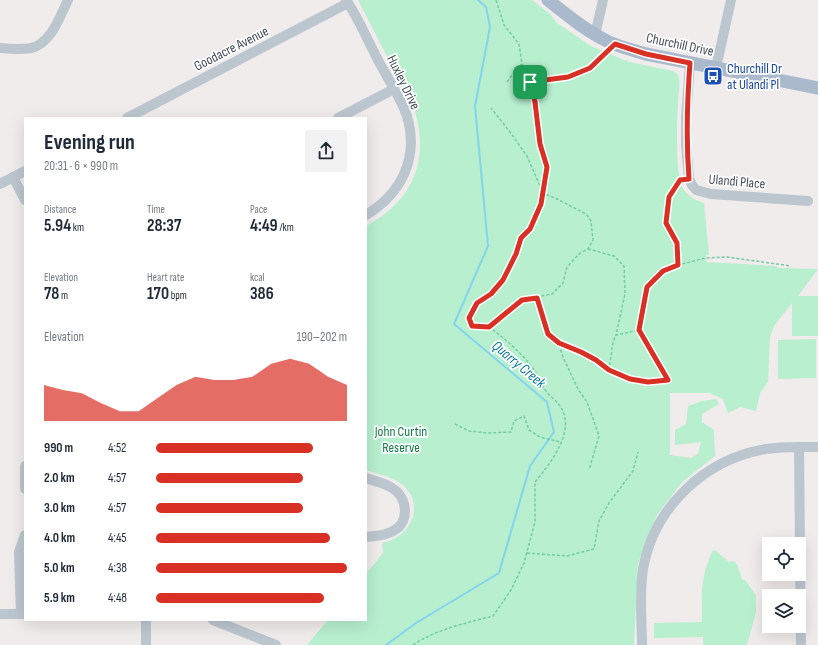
<!DOCTYPE html>
<html lang="en">
<head>
<meta charset="utf-8">
<style>
  :root { --surface:#fff; --page:#f2f2f3; --text:#1f2937; --muted:#747a83; --accent:#d93025 }
  body { margin:0; font-family:"Sofia Sans Condensed",sans-serif; background:var(--page); color:var(--text); height:100vh; display:flex; flex-direction:column; font-size:15px; white-space:nowrap }
  * { box-sizing:border-box; margin:0 }
  p { font-size:13px; color:var(--muted) }
  .icon { flex:none; width:22px; height:22px; fill:none; stroke:currentColor; stroke-width:2; stroke-linecap:round; stroke-linejoin:round }
  .map { position:relative; flex:1; overflow:hidden }
  .sheet { position:absolute; left:24px; top:117px; width:343px; height:504px; display:flex; flex-direction:column; background:var(--surface); border-radius:0px; box-shadow:0 4px 16px #0002 }
  .sheet>* { flex:none }
  .fabs { position:absolute; left:762px; top:537px; display:grid; gap:8px }
  .fabs a { display:grid; place-items:center; width:44px; height:44px; border-radius:0px; background:var(--surface); box-shadow:0 4px 16px #0002; font-size:20px }
  .pin { position:absolute; display:grid; place-items:center; width:34px; height:34px; color:#fff; margin:-17px; border-radius:8px; box-shadow:0 2px 6px #0006 }
  .round { display:grid; place-items:center; flex:none; width:42px; height:42px; border-radius:0px; background:var(--page) }
  .overview { display:flex; align-items:center; justify-content:space-between; height:68px; padding:0 20px }
  h1 { font-size:22px; font-weight:700; line-height:30px }
  .figures { display:grid; grid-template-columns:repeat(3,1fr); gap:6px; height:68px; padding:4px 20px }
  .figures div { display:grid; align-content:center }
  .figures b { font-size:17px; font-weight:700 }
  .figures small { font-size:11px; font-weight:400 }
  .figures p { font-size:11px }
  .chart { height:112px; padding:8px 20px }
  .chart p { display:flex; justify-content:space-between }
  .chart svg { width:100%; height:72px; margin-top:4px; fill:var(--accent); opacity:.7 }
  ul { padding:0 20px; list-style:none; font-size:13px }
  li { display:grid; grid-template-columns:64px 48px 1fr; align-items:center; height:30px }
  li i { height:10px; border-radius:5px; background:var(--accent) }
  .map>svg:first-child { display:block }
  .green { fill:#b7efcf }
  .lines { fill:none; stroke-linecap:round; stroke-linejoin:round }
  .stream { stroke:#83d4ed; stroke-width:2 }
  .path { stroke:#6fcda2; stroke-width:1.5; stroke-dasharray:3 2; stroke-linecap:butt }
  .minor { stroke:#bcc6cf; stroke-width:10 }
  .major { stroke:#aabacc; stroke-width:13 }
  .route-casing { stroke:#fff; stroke-width:8 }
  .route { stroke:#d93025; stroke-width:5 }
  .labels { text-anchor:middle; stroke-width:3.5; stroke-linejoin:round; paint-order:stroke }
  .street-label { font-size:14px; fill:#444e59; stroke:#fff }
  .transit-label { font-size:14px; fill:#164399; stroke:#fff; text-anchor:start }
  .park-label { font-size:14px; fill:#147b4b; stroke:#fff }
  .water-label { font-size:15px; font-style:italic; fill:#097ba0; stroke:#fff }
</style>
</head>
<body>
<div class="map">
<svg width="818" height="645" viewBox="0 0 818 645">
  <rect width="100%" height="100%" fill="#efeceb"/>
  <!-- green -->
  <g class="green">
    <path d="M358,0H532L550,14L557,23L591,46L629,62L673,71C676,73 678,74 679,78C680,86 678,95 678,103C677,121 675,171 682,187C687,196 695,200 704,203L709,255H706V262L776,266L778,268L818,269L798,296H818V336H792V303L774,326L770,337L768,382L760,393L756,411L740,407L728,413L723,399L710,393H670V455L691,458L698,454L701,442L675,445V430L686,424L688,406L702,401L716,399L719,404L702,414V422L714,430L715,456L682,482L657,515L638,563L634,645H307L328,620H366V574L383,553L382,543C410,538 426,506 403,485C393,477 378,474 366,470V226C413,201 429,161 415,111Z"/>
    <polygon points="816,339 816,378 778,379 778,340"/>
    <path d="M713,550L716,551L729,562L734,561L737,564L742,579L745,580L756,595V612L747,645H703V637L654,638V623L702,622C702,593 700,577 713,550Z"/>
  </g>
  <g class="lines">
    <!-- stream -->
    <polyline class="stream" points="386,645 416,623 499,573 530,466 554,432 547,402 454,324 488,246 475,106 490,27 486,7 478,0"/>
    <!-- path -->
    <g class="path">
      <polyline points="507,82 515,71 522,64"/>
      <polyline points="529,82 568,77 590,68 607,52"/>
      <polyline points="588,249 614,256 624,266 625,294 616,335"/>
      <polyline points="678,265 677,243 666,223 669,197 681,180"/>
      <polyline points="537,298 548,334 559,343 581,352 596,360 609,370 630,379 648,382 668,380 639,330 647,287 663,271 678,265 705,258 727,257 791,266"/>
      <polyline points="489,327 472,326 469,318 477,303 491,294 503,280 516,254 521,238 530,229 541,204 547,167 540,144 535,102 529,82 522,64 519,44 504,25 496,0"/>
      <polyline points="559,345 563,357 578,389 587,402 599,436 589,470"/>
      <polyline points="609,370 613,342 616,335 639,330"/>
      <polyline points="455,424 469,431 488,433 511,432 514,421 524,416 529,430 540,437 560,442"/>
      <polyline points="527,553 567,556 594,549 599,521 609,503 633,471 638,452"/>
      <path d="M413,645C437,629 466,623 493,616L511,590L524,563L535,522V482C550,464 577,430 560,406C556,400 548,395 544,388C541,384 540,378 537,374C524,355 508,341 489,327L522,300L552,294L563,283L567,267L580,253L588,249L593,240L591,221L586,214L557,199L543,193L527,156L510,132L491,108"/>
    </g>
    <!-- minor -->
    <g class="minor">
      <path d="M346,0C359,19 368,41 379,62C388,79 401,98 407,116C419,158 402,193 366,215"/>
      <polyline points="595,35 603,0"/>
      <path d="M0,48C10,49 21,50 31,48C51,44 60,16 68,0"/>
      <polyline points="690,63 686,117 686,144 689,179 692,185 696,190 711,194 808,201"/>
      <polyline points="716,68 731,0"/>
      <polyline points="127,118 348,3"/>
      <polyline points="338,118 394,89"/>
      <polyline points="13,177 25,200"/>
      <polyline points="0,184 25,171"/>
      <polyline points="799,447 801,645"/>
      <polyline points="25,466 25,489"/>
      <path d="M366,478C374,481 385,483 392,488C408,497 410,523 393,531C385,536 375,536 366,537"/>
      <polyline points="0,614 25,614"/>
      <polyline points="21,614 19,552 25,535"/>
      <polyline points="146,620 146,645"/>
      <polyline points="213,620 276,645"/>
      <path d="M642,645C642,620 639,594 643,569C654,507 705,459 766,449C783,446 801,447 818,447"/>
    </g>
    <!-- major -->
    <path class="major" d="M548,0C567,15 585,30 607,41C619,47 633,50 646,54L818,88"/>
  </g>
  <g class="lines">
    <defs>
      <path id="route" d="M615,44L646,54L690,63C687,102 686,140 689,179L680,180L669,197L666,223L677,243L678,265L663,271L647,287L639,330L668,380L648,382L630,379L609,370L596,360L581,352L559,343L548,334L537,298L522,300L489,327L472,326L469,318L477,303L491,294L503,280L516,254L521,238L530,229L541,204L547,167L540,144L535,102L530,82L568,77L590,68Z"/>
    </defs>
    <!-- route casing -->
    <use href="#route" class="route-casing"/>
    <!-- route -->
    <use href="#route" class="route"/>
  </g>
  <!-- icons -->
  <defs>
    <symbol id="bus-square" viewBox="-11 -11 22 22"><rect x="-9" y="-9" width="18" height="18" rx="4" fill="#1a4fb4" stroke="#fff"/><path d="M-5-6H5V4H4V6H2V4H-2V6H-4V4H-5ZM-3.5-4V0h7V-4ZM-3.5 1.2v1.5H-2V1.2ZM2 1.2v1.5H3.5V1.2Z" fill="#fff"/></symbol>
  </defs>
  <g fill-rule="evenodd">
    <use href="#bus-square" x="702" y="65" width="22" height="22"/>
  </g>
  <g class="labels">
    <!-- street labels -->
    <g class="street-label">
      <text transform="translate(680 44) rotate(12)" y="5">Churchill Drive</text>
      <text transform="translate(231 48) rotate(-27)" y="5">Goodacre Avenue</text>
      <text transform="translate(404 82) rotate(64)" y="5">Huxley Drive</text>
      <text transform="translate(737 181) rotate(5)" y="5">Ulandi Place</text>
    </g>
    <!-- transit labels -->
    <g class="transit-label">
      <text x="727" y="73">Churchill Dr<tspan x="727" dy="16">at Ulandi Pl</tspan></text>
    </g>
    <!-- park labels -->
    <g class="park-label">
      <text x="401" y="436">John Curtin<tspan x="401" dy="16">Reserve</tspan></text>
    </g>
    <!-- water labels -->
    <g class="water-label">
      <text transform="translate(519 364) rotate(40)" y="5">Quarry Creek</text>
    </g>
  </g>
</svg>
<div class="fabs">
<a><svg class="icon" aria-label="locate" viewBox="0 0 24 24"><circle cx="12" cy="12" r="6"/><path d="M12 2v4M12 18v4M2 12h4M18 12h4"/></svg></a>
<a><svg class="icon" aria-label="layers" viewBox="0 0 24 24"><path d="M12 4l9 5-9 5-9-5zM3 14l9 5 9-5"/></svg></a>
</div>
<div class="pin" style="left:530px;top:82px;background:#1e9e55"><svg class="icon" aria-label="arrive" viewBox="0 0 24 24"><path d="M6 21V4h12l-3 4 3 4H6"/></svg></div>
<section class="sheet">
<div class="overview"><div><h1>Evening run</h1><p>20:31 · 6 × 990 m</p></div><a class="round"><svg class="icon" aria-label="share" viewBox="0 0 24 24"><path d="M12 15V3M7 8l5-5 5 5M5 13v7h14v-7"/></svg></a></div>
<div class="figures">
<div><p>Distance</p><b>5.94<small> km</small></b></div>
<div><p>Time</p><b>28:37</b></div>
<div><p>Pace</p><b>4:49<small> /km</small></b></div>
</div>
<div class="figures">
<div><p>Elevation</p><b>78<small> m</small></b></div>
<div><p>Heart rate</p><b>170<small> bpm</small></b></div>
<div><p>kcal</p><b>386</b></div>
</div>
<div class="chart"><p><span>Elevation</span>190–202 m</p>
<svg viewBox="0 0 160 44" preserveAspectRatio="none"><path d="M0 44V22L10 25L20 27L30 33L40 38L50 38L60 30L70 22L80 17L90 19L100 19L110 17L120 9L130 6L140 9L150 17L160 22V44z"/></svg>
</div>
<ul>
<li><b>990 m</b>4:52<i style="width:82%"></i></li>
<li><b>2.0 km</b>4:57<i style="width:77%"></i></li>
<li><b>3.0 km</b>4:57<i style="width:77%"></i></li>
<li><b>4.0 km</b>4:45<i style="width:91%"></i></li>
<li><b>5.0 km</b>4:38<i style="width:100%"></i></li>
<li><b>5.9 km</b>4:48<i style="width:88%"></i></li>
</ul>
</section>
</div>
</body>
</html>
